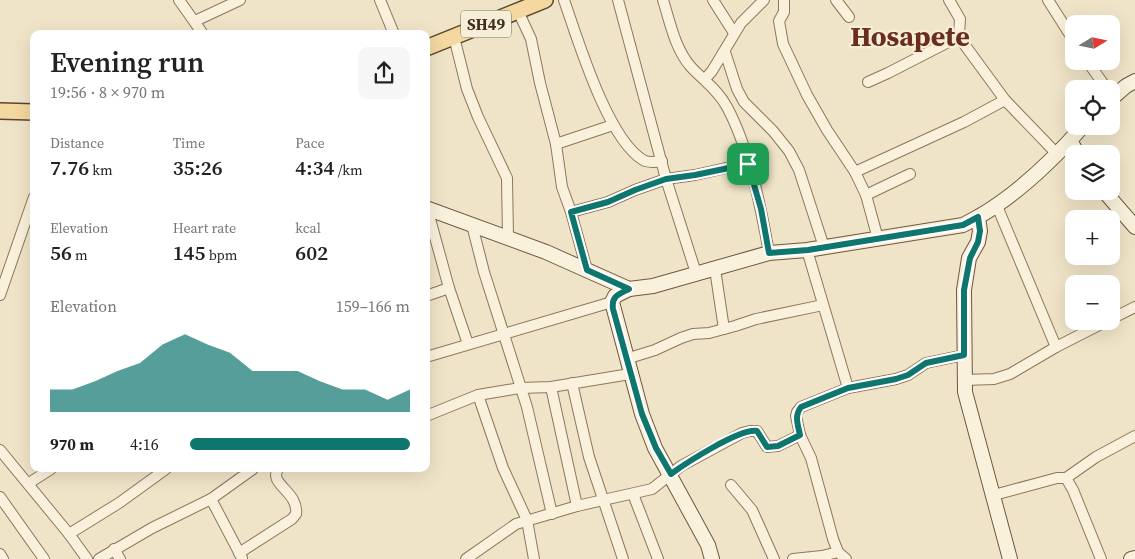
<!DOCTYPE html>
<html lang="en">
<head>
<meta charset="utf-8">
<style>
  :root { --surface:#fff; --page:#f6f6f6; --text:#222; --muted:#767676; --accent:#0f766e }
  body { margin:0; font-family:"Source Serif 4",serif; background:var(--page); color:var(--text); height:100vh; display:flex; flex-direction:column; font-size:19px; white-space:nowrap }
  * { box-sizing:border-box; margin:0 }
  p { font-size:16px; color:var(--muted) }
  .icon { flex:none; width:28px; height:28px; fill:none; stroke:currentColor; stroke-width:2; stroke-linecap:round; stroke-linejoin:round }
  .map { position:relative; flex:1; overflow:hidden }
  .panel { position:absolute; left:30px; top:30px; width:400px; height:442px; display:flex; flex-direction:column; background:var(--surface); border-radius:10px; box-shadow:0 5px 20px #0002 }
  .panel>* { flex:none }
  .needle { width:32px; rotate:80deg }
  .tools { position:absolute; left:1065px; top:15px; display:grid; gap:10px }
  .tools a { display:grid; place-items:center; width:55px; height:55px; border-radius:10px; background:var(--surface); box-shadow:0 5px 20px #0002; font-size:25px }
  .pin { position:absolute; display:grid; place-items:center; width:42px; height:42px; color:#fff; margin:-21px; border-radius:10px; box-shadow:0 2px 8px #0006 }
  .round { display:grid; place-items:center; flex:none; width:52px; height:52px; border-radius:10px; background:var(--page) }
  .summary { display:flex; align-items:center; justify-content:space-between; height:85px; padding:0 20px }
  h1 { font-size:28px; font-weight:600; line-height:38px }
  .metrics { display:grid; grid-template-columns:repeat(3,1fr); gap:8px; height:85px; padding:5px 20px }
  .metrics div { display:grid; align-content:center }
  .metrics b { font-size:21px; font-weight:600 }
  .metrics small { font-size:14px; font-weight:400 }
  .metrics p { font-size:14px }
  .chart { height:140px; padding:10px 20px }
  .chart p { display:flex; justify-content:space-between }
  .chart svg { width:100%; height:90px; margin-top:5px; fill:var(--accent); opacity:.7 }
  ul { padding:0 20px; list-style:none; font-size:16px }
  li { display:grid; grid-template-columns:80px 60px 1fr; align-items:center; height:38px }
  li i { height:12px; border-radius:6px; background:var(--accent) }
  .map>svg:first-child { display:block }
  .lines { fill:none; stroke-linecap:round; stroke-linejoin:round }
  .street-casing { stroke:#8d765c; stroke-width:12 }
  .secondary-casing { stroke:#6f573f; stroke-width:16 }
  .primary-casing { stroke:#5b4430; stroke-width:18 }
  .street { stroke:#faf1dc; stroke-width:10 }
  .secondary { stroke:#faf1dc; stroke-width:14 }
  .primary { stroke:#f3d9a0; stroke-width:15 }
  .route-casing { stroke:#fff; stroke-width:10 }
  .route { stroke:#0f766e; stroke-width:6 }
  .labels { text-anchor:middle; stroke-width:4.5; stroke-linejoin:round; paint-order:stroke }
  .shield { fill:#f7eed8; stroke:#756857; stroke-width:1 }
  .shield-label { font-size:16px; font-weight:bold; fill:#3d2e20 }
  .town-label { font-size:28px; font-weight:bold; fill:#6b2e1e; stroke:#f7eed8 }
</style>
</head>
<body>
<div class="map">
<svg width="1135" height="559" viewBox="0 0 1135 559">
  <rect width="100%" height="100%" fill="#f0e4c8"/>
  <g class="lines">
    <defs>
      <g id="street">
        <polyline points="179,0 203,34"/>
        <polyline points="380,0 394,34"/>
        <path d="M564,0C578,40 607,138 643,160C648,163 656,162 662,161"/>
        <polyline points="618,0 666,179 696,273"/>
        <path d="M663,0C670,22 675,49 691,67C703,80 718,90 727,107C749,148 761,207 769,253"/>
        <polyline points="713,0 734,33"/>
        <polyline points="784,0 784,12 779,21 783,44 807,95 827,130 855,172 866,195 878,239"/>
        <polyline points="836,0 849,17"/>
        <polyline points="949,0 960,19 959,35 964,44 1005,100 1057,154"/>
        <polyline points="1048,0 1074,41"/>
        <polyline points="518,11 531,39 540,83 556,144 562,187 571,212 587,270"/>
        <polyline points="195,21 240,0"/>
        <polyline points="454,37 467,89 478,117 507,178 508,238"/>
        <polyline points="725,52 737,89 744,102 773,131 789,151 799,170 824,247"/>
        <polyline points="1087,61 1107,89"/>
        <polyline points="705,79 712,71 741,23 764,0"/>
        <polyline points="868,82 888,73 960,36"/>
        <polyline points="556,144 613,125"/>
        <polyline points="855,172 964,122 1005,100"/>
        <polyline points="866,195 910,174"/>
        <polyline points="997,206 1056,347"/>
        <polyline points="427,208 449,288 468,344"/>
        <polyline points="571,212 608,202 635,190 666,179 695,175 748,163"/>
        <polyline points="472,225 484,272 527,407 552,514"/>
        <polyline points="807,250 848,388"/>
        <polyline points="715,269 724,329"/>
        <polyline points="0,295 34,197"/>
        <polyline points="426,296 449,288"/>
        <polyline points="1111,319 1135,307"/>
        <polyline points="426,357 612,302"/>
        <polyline points="626,359 655,350 681,338 693,334 709,333 735,326 756,319 823,305"/>
        <polyline points="964,380 994,379 1010,374 1056,347 1107,321"/>
        <polyline points="572,383 589,457 623,559"/>
        <polyline points="551,387 577,506"/>
        <polyline points="478,395 503,468 527,520 534,559"/>
        <polyline points="426,416 478,395 520,388 551,387 630,374"/>
        <polyline points="0,450 69,534 87,559"/>
        <polyline points="1066,478 1096,457 1135,436"/>
        <polyline points="29,483 51,469"/>
        <polyline points="731,485 752,510 774,559"/>
        <polyline points="633,494 658,559"/>
        <polyline points="994,495 1057,478 1066,478 1073,490 1101,559"/>
        <polyline points="0,497 44,559"/>
        <polyline points="211,499 242,558"/>
        <polyline points="69,534 119,503 166,469"/>
        <polyline points="114,549 120,559"/>
        <path d="M239,553L292,519L296,514C299,492 268,484 278,469"/>
        <polyline points="0,554 3,559"/>
        <polyline points="99,559 152,528 211,499 253,469"/>
        <polyline points="466,559 516,524 577,506 652,489 681,466 742,433 750,431 757,431 767,447 778,446 800,435"/>
        <polyline points="793,559 822,556 838,552"/>
        <polyline points="846,559 838,552 833,539 811,458 800,435 796,416 797,412 801,407 848,388 896,379 908,375 926,363 964,355"/>
      </g>
      <g id="secondary">
        <polyline points="1111,99 1126,86 1135,81"/>
        <polyline points="1070,141 1078,154"/>
        <polyline points="1104,191 1135,227"/>
        <polyline points="426,208 546,252 629,289 653,286 769,253 807,250 963,225 978,217"/>
        <polyline points="629,289 615,296 612,302 642,414 655,448 708,545 712,559"/>
        <path d="M1010,559L965,392L964,290L969,258L978,242L980,231L978,217C1018,194 1052,161 1083,126"/>
        <polyline points="1131,559 1135,558"/>
      </g>
      <g id="primary">
        <polyline points="426,48 545,0"/>
        <polyline points="0,111 34,112"/>
      </g>
    </defs>
    <!-- street casing -->
    <use href="#street" class="street-casing"/>
    <!-- secondary casing -->
    <use href="#secondary" class="secondary-casing"/>
    <!-- primary casing -->
    <use href="#primary" class="primary-casing"/>
    <!-- street -->
    <use href="#street" class="street"/>
    <!-- secondary -->
    <use href="#secondary" class="secondary"/>
    <!-- primary -->
    <use href="#primary" class="primary"/>
  </g>
  <g class="lines">
    <defs>
      <path id="route" d="M748,164L761,209L769,253L808,250L963,225L978,217L980,231L978,242L970,258L964,290V355L926,363L908,375L896,379L848,388L801,407C794,416 798,425 800,435L778,446L767,447L757,431C740,428 686,463 671,474L656,448L642,414L613,309C611,296 619,294 629,289L587,270L571,212L608,202L635,190L666,179L695,175Z"/>
    </defs>
    <!-- route casing -->
    <use href="#route" class="route-casing"/>
    <!-- route -->
    <use href="#route" class="route"/>
  </g>
  <g class="labels">
    <!-- shield labels -->
    <rect class="shield" x="461" y="10.5" width="50" height="27" rx="4"/>
    <g class="shield-label">
      <text x="486" y="30">SH49</text>
    </g>
    <!-- town labels -->
    <g class="town-label">
      <text x="910" y="46">Hosapete</text>
    </g>
  </g>
</svg>
<div class="tools">
<a><svg class="needle" viewBox="-14 -14 28 28"><path d="M0-13l5 13h-10z" fill="#e53935"/><path d="M0 13l5-13h-10z" fill="#767676"/></svg></a>
<a><svg class="icon" aria-label="locate" viewBox="0 0 24 24"><circle cx="12" cy="12" r="6"/><path d="M12 2v4M12 18v4M2 12h4M18 12h4"/></svg></a>
<a><svg class="icon" aria-label="layers" viewBox="0 0 24 24"><path d="M12 4l9 5-9 5-9-5zM3 14l9 5 9-5"/></svg></a>
<a>+</a>
<a>−</a>
</div>
<div class="pin" style="left:748px;top:164px;background:#1e9e55"><svg class="icon" aria-label="arrive" viewBox="0 0 24 24"><path d="M6 21V4h12l-3 4 3 4H6"/></svg></div>
<section class="panel">
<div class="summary"><div><h1>Evening run</h1><p>19:56 · 8 × 970 m</p></div><a class="round"><svg class="icon" aria-label="share" viewBox="0 0 24 24"><path d="M12 15V3M7 8l5-5 5 5M5 13v7h14v-7"/></svg></a></div>
<div class="metrics">
<div><p>Distance</p><b>7.76<small> km</small></b></div>
<div><p>Time</p><b>35:26</b></div>
<div><p>Pace</p><b>4:34<small> /km</small></b></div>
</div>
<div class="metrics">
<div><p>Elevation</p><b>56<small> m</small></b></div>
<div><p>Heart rate</p><b>145<small> bpm</small></b></div>
<div><p>kcal</p><b>602</b></div>
</div>
<div class="chart"><p><span>Elevation</span>159–166 m</p>
<svg viewBox="0 0 160 44" preserveAspectRatio="none"><path d="M0 44V33L10 33L20 29L30 24L40 20L50 11L60 6L70 11L80 15L90 24L100 24L110 24L120 29L130 33L140 33L150 38L160 33V44z"/></svg>
</div>
<ul>
<li><b>970 m</b>4:16<i style="width:100%"></i></li>
</ul>
</section>
</div>
</body>
</html>
